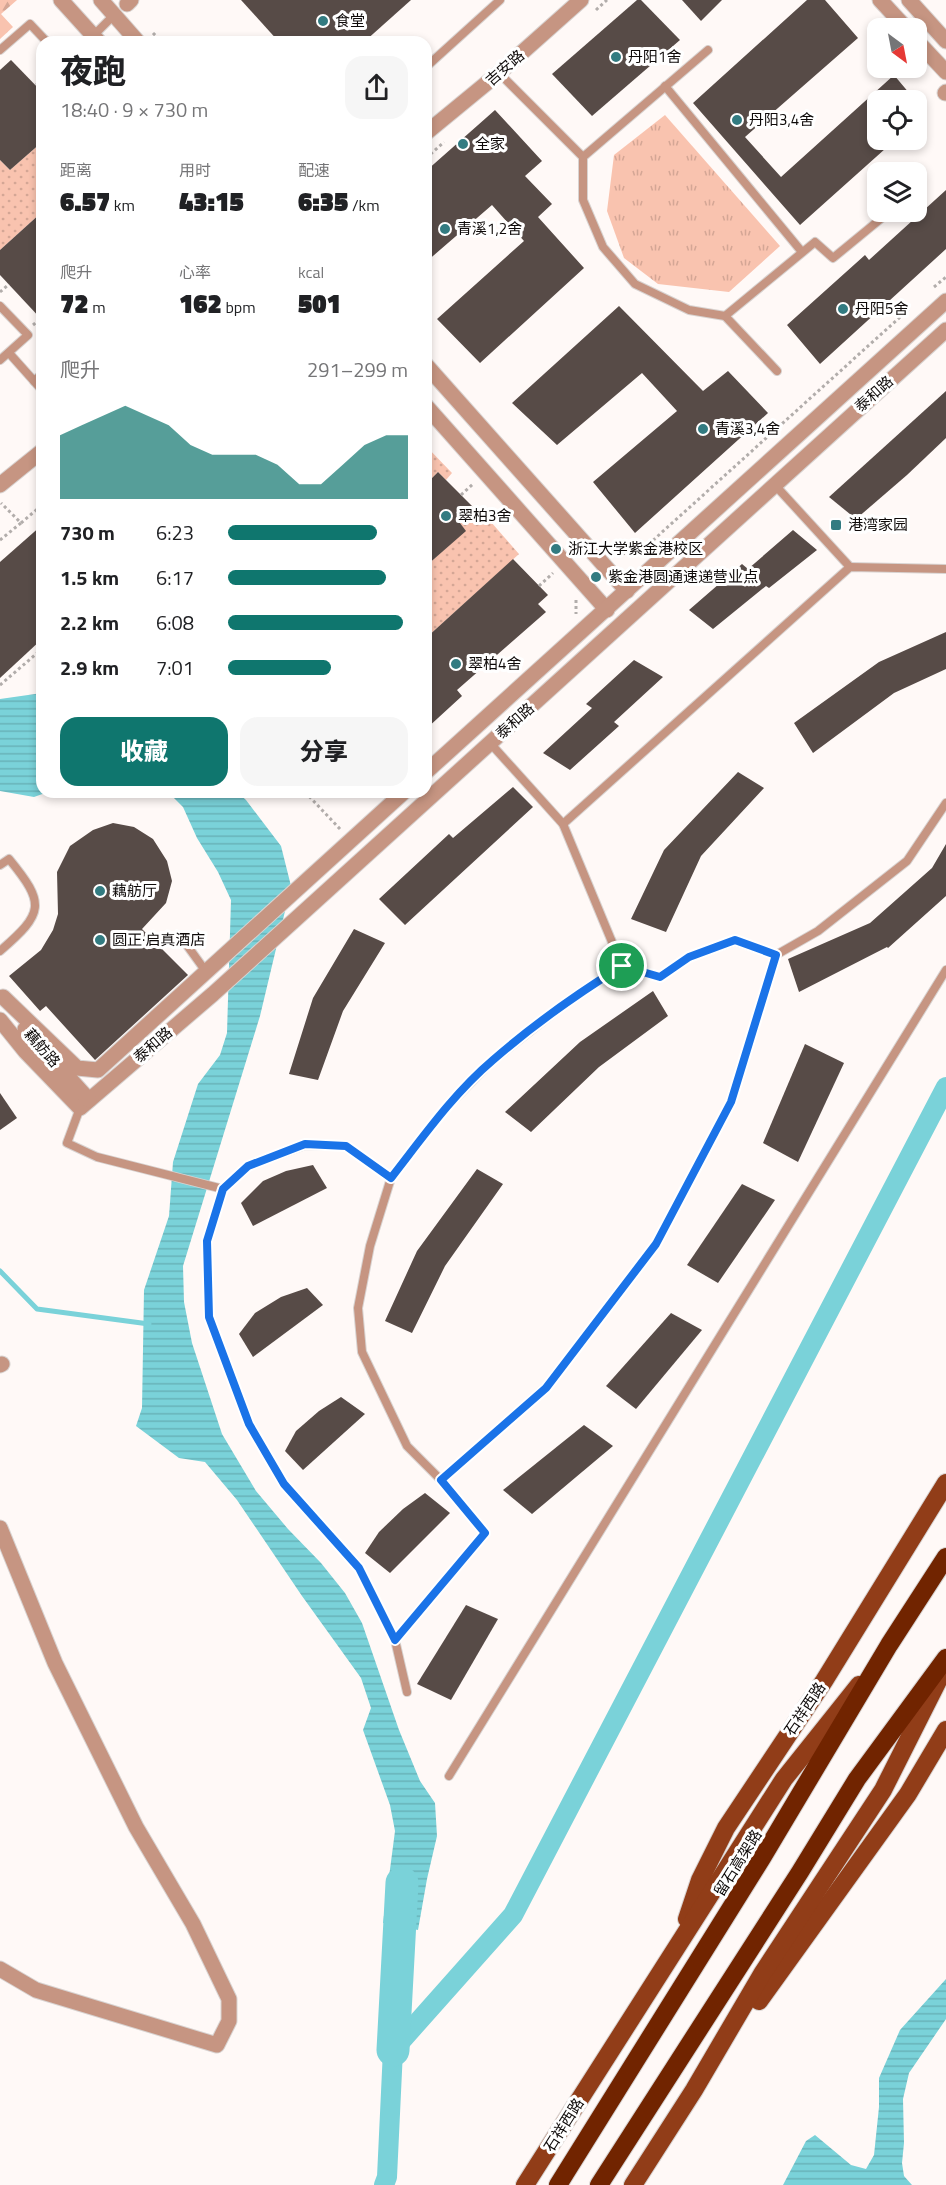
<!DOCTYPE html>
<html lang="zh">
<head>
<meta charset="utf-8">
<style>
  :root { --surface:#fff; --page:#f6f6f6; --text:#202124; --muted:#757577; --accent:#0f766e }
  body { margin:0; font-family:"Titillium Web","Noto Sans SC",sans-serif; background:var(--page); color:var(--text); height:100vh; display:flex; flex-direction:column; font-size:22px; white-space:nowrap }
  * { box-sizing:border-box; margin:0 }
  p { font-size:20px; color:var(--muted) }
  .icon { flex:none; width:33px; height:33px; fill:none; stroke:currentColor; stroke-width:2; stroke-linecap:round; stroke-linejoin:round }
  .map { position:relative; flex:1; overflow:hidden }
  .side { position:absolute; left:36px; top:36px; width:396px; height:762px; display:flex; flex-direction:column; background:var(--surface); border-radius:18px; box-shadow:0 3px 9px #0003 }
  .side>* { flex:none }
  .needle { width:39px; rotate:148deg }
  .tools { position:absolute; left:867px; top:18px; display:grid; gap:12px }
  .tools a { display:grid; place-items:center; width:60px; height:60px; border-radius:12px; background:var(--surface); box-shadow:0 3px 9px #0003; font-size:30px }
  .pin { position:absolute; display:grid; place-items:center; width:51px; height:51px; color:#fff; margin:-26px; border:3px solid #fff; border-radius:50%; box-shadow:0 2px 6px #0007 }
  .round { display:grid; place-items:center; flex:none; width:63px; height:63px; border-radius:18px; background:var(--page) }
  .headline { display:flex; align-items:center; justify-content:space-between; height:102px; padding:0 24px }
  h1 { font-size:33px; font-weight:800; line-height:45px }
  .metrics { display:grid; grid-template-columns:repeat(3,1fr); gap:9px; height:102px; padding:6px 24px }
  .metrics div { display:grid; align-content:center }
  .metrics b { font-size:26px; font-weight:800 }
  .metrics small { font-size:16px; font-weight:400 }
  .metrics p { font-size:16px }
  .chart { height:168px; padding:12px 24px }
  .chart p { display:flex; justify-content:space-between }
  .chart svg { width:100%; height:108px; margin-top:6px; fill:var(--accent); opacity:.7 }
  .cta { display:flex; gap:12px; margin-top:auto; padding:12px 24px }
  .cta a { flex:1; height:69px; border-radius:18px; background:var(--accent); color:#fff; font-size:24px; font-weight:800; line-height:69px; text-align:center }
  .cta a+a { background:var(--page); color:var(--text) }
  ul { padding:0 24px; list-style:none; font-size:20px }
  li { display:grid; grid-template-columns:96px 72px 1fr; align-items:center; height:45px }
  li i { height:15px; border-radius:8px; background:var(--accent) }
  .map>svg:first-child { display:block }
  .grass { fill:url(#grass-tufts) }
  .forest { fill:url(#forest-firs) }
  .garden { fill:url(#garden-dots) }
  .water { fill:url(#water-rules) }
  .lines { fill:none; stroke-linecap:round; stroke-linejoin:round }
  .stream { stroke:#7ad2d9; stroke-width:5 }
  .canal { stroke:#7ad2d9; stroke-width:20 }
  .river { stroke:#7ad2d9; stroke-width:33 }
  .building { fill:#574b47 }
  .lane-casing { stroke:#d8d3d1; stroke-width:10 }
  .street-casing { stroke:#d8d3d1; stroke-width:17 }
  .primary-casing { stroke:#d8d3d1; stroke-width:20 }
  .highway-casing { stroke:#d8d3d1; stroke-width:20 }
  .path { stroke:#b2adab; stroke-width:3; stroke-dasharray:3 3; stroke-linecap:butt }
  .lane { stroke:#c69582; stroke-width:8 }
  .street { stroke:#c69582; stroke-width:15 }
  .primary { stroke:#913d18; stroke-width:18 }
  .highway { stroke:#712400; stroke-width:18 }
  .route-casing { stroke:#fff; stroke-width:12 }
  .route { stroke:#1a73e8; stroke-width:8 }
  .poi-dot { fill:#327b81; stroke:#fff; stroke-width:2 }
  .labels { text-anchor:middle; stroke-width:6; stroke-linejoin:round; paint-order:stroke }
  .poi-label { font-size:15px; fill:#0e0a09; stroke:#fff; text-anchor:start }
  .street-label { font-size:15px; fill:#0e0a09; stroke:#fff }
</style>
</head>
<body>
<div class="map">
<svg width="946" height="2185" viewBox="0 0 946 2185">
  <defs>
    <pattern id="grass-tufts" width="24" height="20" patternUnits="userSpaceOnUse" patternTransform="scale(1.5)"><rect width="24" height="20" fill="#f9c3af"/><path d="M3 7l-1-3M5 7V3M7 7l1-3M15 17l-1-3M17 17v-4M19 17l1-3" fill="none" stroke="#d4a695"/></pattern>
    <pattern id="forest-firs" width="22" height="20" patternUnits="userSpaceOnUse" patternTransform="scale(1.5)"><rect width="22" height="20" fill="#f9c3af"/><path d="M5 1l3.5 6h-7zM16 11l3.5 6h-7z" fill="#d4a695"/></pattern>
    <pattern id="garden-dots" width="8" height="8" patternUnits="userSpaceOnUse" patternTransform="scale(1.5)"><rect width="8" height="8" fill="#f9c3af"/><path d="M2 2h.1M6 6h.1" fill="none" stroke="#d4a695" stroke-width="1.8" stroke-linecap="round"/></pattern>
    <pattern id="water-rules" width="6" height="5" patternUnits="userSpaceOnUse" patternTransform="scale(1.5)"><rect width="6" height="5" fill="#7ad2d9"/><path d="M0 2.5h6" fill="none" stroke="#68b3b9"/></pattern>
  </defs>
  <rect width="100%" height="100%" fill="#fff9f7"/>
  <!-- grass -->
  <polygon class="grass" points="665,115 780,246 729,292 658,284 624,258 607,211 614,155"/>
  <!-- forest -->
  <polygon class="forest" points="0,0 17,0 1,14 13,27 0,39"/>
  <!-- garden -->
  <g class="garden">
    <polygon points="42,142 42,212 0,250 0,160 10,170"/>
    <polygon points="426,446 452,473 446,480 438,472 426,484"/>
    <polygon points="477,506 519,554 426,638 426,566 465,531 460,523"/>
  </g>
  <!-- water -->
  <g class="water">
    <polygon points="42,693 42,792 48,792 34,797 0,791 0,699"/>
    <polygon points="168,792 237,792 246,800 281,846 291,886 260,1016 183,1266 184,1302 192,1343 222,1434 256,1491 288,1529 321,1563 345,1593 362,1623 399,1730 420,1781 435,1803 437,1836 427,1879 418,1930 383,1923 395,1831 390,1805 363,1730 371,1708 361,1678 302,1596 237,1500 205,1462 179,1458 136,1426 142,1408 144,1290 169,1216 173,1162 198,1084 220,1055 227,1033 231,900 218,872 197,838 183,807"/>
    <polygon points="946,1979 946,2019 909,2073 903,2099 904,2143 902,2163 904,2176 912,2185 783,2185 806,2141 815,2135 851,2165 866,2169 874,2155 879,2107 879,2078 900,2030"/>
  </g>
  <g class="lines">
    <!-- stream -->
    <polyline class="stream" points="0,1271 37,1309 149,1324"/>
    <!-- canal -->
    <polyline class="canal" points="384,2185 387,2177 393,2050 513,1915 946,1087"/>
    <!-- river -->
    <polyline class="river" points="393,2050 402,1883"/>
  </g>
  <!-- building -->
  <g class="building">
    <polygon points="241,0 411,0 364,42 279,42"/>
    <polygon points="637,0 641,0 680,40 592,116 552,74"/>
    <polygon points="682,0 722,0 701,21"/>
    <polygon points="807,0 825,0 858,38 745,137 781,177 894,75 915,100 878,100 878,140 895,140 800,225 693,103"/>
    <polygon points="11,60 42,92 42,142 10,170 0,160 0,70"/>
    <polygon points="495,110 542,161 525,176 552,204 538,217 584,268 480,363 437,319 524,241 492,205 426,262 426,171"/>
    <polygon points="946,190 946,249 820,364 787,325 865,255 869,260"/>
    <polygon points="42,212 42,320 0,275 0,250"/>
    <polygon points="619,306 703,391 728,371 768,413 635,533 593,482 677,411 642,373 557,445 512,403"/>
    <polygon points="946,391 946,438 907,475 856,519 829,497"/>
    <polygon points="438,472 474,508 460,523 466,531 426,566 426,484"/>
    <polygon points="42,525 42,639 0,678 0,562"/>
    <polygon points="793,530 817,550 769,588 766,586 713,629 689,610 742,564 748,569"/>
    <polygon points="513,559 548,595 538,604 546,612 457,690 462,696 426,729 426,638"/>
    <polygon points="946,632 946,669 894,693 813,753 794,723 879,662"/>
    <polygon points="634,660 663,677 614,722 619,726 570,770 543,753 592,708 586,704"/>
    <polygon points="738,772 764,788 701,856 666,932 631,919 664,850"/>
    <polygon points="513,787 533,807 405,925 379,899 449,834 453,838"/>
    <polygon points="113,823 134,827 153,839 167,861 172,881 166,903 142,929 188,975 95,1060 46,1006 40,1011 9,976 41,950 53,930 58,914 57,872 70,846 93,830"/>
    <polygon points="946,844 946,896 888,948 887,947 799,992 788,959 870,923 932,868"/>
    <polygon points="354,929 385,943 343,1011 318,1080 289,1074 313,998"/>
    <polygon points="653,991 668,1016 599,1067 531,1132 505,1112 580,1042"/>
    <polygon points="805,1044 844,1063 798,1162 763,1143"/>
    <polygon points="0,1093 17,1118 0,1130"/>
    <polygon points="313,1165 327,1188 253,1226 241,1203 263,1181 286,1171"/>
    <polygon points="477,1169 503,1184 445,1266 412,1333 385,1321 417,1251"/>
    <polygon points="742,1184 775,1200 718,1283 687,1265"/>
    <polygon points="307,1288 323,1305 253,1357 239,1334 255,1313 281,1297"/>
    <polygon points="671,1313 702,1330 636,1409 606,1386"/>
    <polygon points="341,1397 365,1414 303,1470 285,1451 296,1431 319,1411"/>
    <polygon points="584,1425 613,1446 532,1514 503,1490"/>
    <polygon points="425,1493 450,1513 390,1573 365,1553 379,1532 403,1509"/>
    <polygon points="466,1605 498,1619 451,1700 417,1684"/>
  </g>
  <g class="lines">
    <defs>
      <g id="lane">
        <polyline points="87,42 114,15"/>
        <polyline points="0,50 30,24 47,42"/>
        <polyline points="426,67 500,0"/>
        <polyline points="499,73 583,157 583,200 603,247 635,284 689,310 725,316 777,371"/>
        <polyline points="665,86 802,252"/>
        <polyline points="583,157 708,50"/>
        <polyline points="0,306 28,335 0,360"/>
        <polyline points="725,316 815,242 833,258 889,212"/>
        <polyline points="9,353 42,390"/>
        <polyline points="34,381 42,374"/>
        <polyline points="774,484 850,567"/>
        <polyline points="563,824 850,567 946,569"/>
        <path d="M0,865L9,859C46,904 44,913 0,951"/>
        <polyline points="181,937 207,973"/>
        <polyline points="622,966 660,977 689,957 735,941 776,955"/>
        <polyline points="80,1108 67,1143 97,1157 223,1189 207,1241 209,1317 249,1423 284,1484 359,1568 395,1640 407,1692"/>
        <polyline points="223,1189 248,1166 305,1145 346,1146 391,1178"/>
        <polyline points="441,1480 546,1387 656,1244 731,1102 776,955 818,931 907,861 946,803"/>
        <polyline points="395,1640 485,1533 441,1480 407,1446 362,1352 358,1308 370,1246 391,1178 442,1112 492,1061 575,996 622,966 563,824 491,744"/>
        <polyline points="449,1776 946,970"/>
      </g>
      <g id="street">
        <polyline points="61,0 99,42"/>
        <polyline points="101,0 138,42"/>
        <polyline points="880,0 906,28"/>
        <polyline points="909,0 946,41"/>
        <polyline points="127,4 131,0"/>
        <polyline points="916,40 946,72"/>
        <polyline points="945,93 946,92"/>
        <polyline points="426,133 499,73 581,0"/>
        <polyline points="426,365 627,591"/>
        <polyline points="426,406 607,610"/>
        <polyline points="0,485 42,451"/>
        <polyline points="426,772 946,301"/>
        <polyline points="3,997 77,1068 98,1070 404,792"/>
        <polyline points="0,1020 25,1051 80,1108 213,994 946,330"/>
        <polyline points="25,1029 89,1100"/>
        <polyline points="0,1365 2,1364"/>
        <polyline points="0,1528 55,1663 136,1827 193,1924 229,1999 229,2021 217,2045 36,1990 0,1969"/>
      </g>
      <g id="primary">
        <polyline points="687,1919 700,1880 726,1828 824,1681 946,1483"/>
        <polyline points="759,2001 908,1794 946,1730"/>
        <polyline points="525,2185 784,1779 859,1685"/>
        <polyline points="633,2185 694,2090 762,1974 883,1790 944,1669"/>
      </g>
      <g id="highway">
        <polyline points="558,2185 762,1858 889,1645 946,1557"/>
        <polyline points="599,2185 800,1872 857,1779 946,1658"/>
      </g>
    </defs>
    <!-- lane casing -->
    <use href="#lane" class="lane-casing"/>
    <!-- street casing -->
    <use href="#street" class="street-casing"/>
    <!-- primary casing -->
    <use href="#primary" class="primary-casing"/>
    <!-- highway casing -->
    <use href="#highway" class="highway-casing"/>
    <!-- path -->
    <g class="path">
      <polyline points="596,10 607,0"/>
      <polyline points="153,33 162,42"/>
      <polyline points="36,85 42,81"/>
      <polyline points="426,158 444,142"/>
      <polyline points="934,287 946,277"/>
      <polyline points="0,292 9,284"/>
      <polyline points="33,325 41,318"/>
      <polyline points="461,495 473,484"/>
      <polyline points="21,523 42,505"/>
      <polyline points="0,540 21,523 1,503"/>
      <polyline points="616,554 639,553 909,309"/>
      <polyline points="539,586 553,573"/>
      <polyline points="576,600 576,614"/>
      <polyline points="0,685 42,649"/>
      <polyline points="305,792 340,829"/>
    </g>
    <!-- lane -->
    <use href="#lane" class="lane"/>
    <!-- street -->
    <use href="#street" class="street"/>
    <!-- primary -->
    <use href="#primary" class="primary"/>
    <!-- highway -->
    <use href="#highway" class="highway"/>
  </g>
  <g class="lines">
    <defs>
      <path id="route" d="M735,940L776,955L731,1102L656,1244L546,1388L441,1480L485,1533L395,1640L359,1568L284,1484L249,1424L209,1317L207,1241L223,1189L248,1166L305,1144L346,1146L391,1178C423,1137 453,1094 493,1060C533,1025 577,994 622,966L660,977L689,957Z"/>
    </defs>
    <!-- route casing -->
    <use href="#route" class="route-casing"/>
    <!-- route -->
    <use href="#route" class="route"/>
  </g>
  <!-- markers -->
  <g class="poi-dot">
    <circle cx="323" cy="21" r="6"/>
    <circle cx="616" cy="57" r="6"/>
    <circle cx="737" cy="120" r="6"/>
    <circle cx="463" cy="144" r="6"/>
    <circle cx="445" cy="229" r="6"/>
    <circle cx="843" cy="309" r="6"/>
    <circle cx="703" cy="429" r="6"/>
    <circle cx="446" cy="516" r="6"/>
    <rect x="830" y="519" width="12" height="12" rx="3"/>
    <circle cx="556" cy="549" r="6"/>
    <circle cx="596" cy="577" r="6"/>
    <circle cx="456" cy="664" r="6"/>
    <circle cx="100" cy="891" r="6"/>
    <circle cx="100" cy="940" r="6"/>
  </g>
  <g class="labels">
    <!-- poi labels -->
    <g class="poi-label">
      <text x="335" y="26">食堂</text>
      <text x="628" y="62">丹阳1舍</text>
      <text x="749" y="125">丹阳3,4舍</text>
      <text x="475" y="149">全家</text>
      <text x="457" y="234">青溪1,2舍</text>
      <text x="855" y="314">丹阳5舍</text>
      <text x="715" y="434">青溪3,4舍</text>
      <text x="458" y="521">翠柏3舍</text>
      <text x="848" y="530">港湾家园</text>
      <text x="568" y="554">浙江大学紫金港校区</text>
      <text x="608" y="582">紫金港圆通速递营业点</text>
      <text x="468" y="669">翠柏4舍</text>
      <text x="112" y="896">藕舫厅</text>
      <text x="112" y="945">圆正·启真酒店</text>
    </g>
    <!-- street labels -->
    <g class="street-label">
      <text transform="translate(505 68) rotate(-41)" y="5">吉安路</text>
      <text transform="translate(874 394) rotate(-42)" y="5">泰和路</text>
      <text transform="translate(515 721) rotate(-42)" y="5">泰和路</text>
      <text transform="translate(153 1045) rotate(-41)" y="5">泰和路</text>
      <text transform="translate(42 1048) rotate(49)" y="5">藕舫路</text>
      <text transform="translate(805 1709) rotate(-56)" y="5">石祥西路</text>
      <text transform="translate(738 1863) rotate(-58)" y="5">留石高架路</text>
      <text transform="translate(564 2125) rotate(-58)" y="5">石祥西路</text>
    </g>
  </g>
</svg>
<div class="tools">
<a><svg class="needle" viewBox="-14 -14 28 28"><path d="M0-13l5 13h-10z" fill="#e53935"/><path d="M0 13l5-13h-10z" fill="#757577"/></svg></a>
<a><svg class="icon" aria-label="locate" viewBox="0 0 24 24"><circle cx="12" cy="12" r="6"/><path d="M12 2v4M12 18v4M2 12h4M18 12h4"/></svg></a>
<a><svg class="icon" aria-label="layers" viewBox="0 0 24 24"><path d="M12 4l9 5-9 5-9-5zM3 14l9 5 9-5"/></svg></a>
</div>
<div class="pin" style="left:622px;top:966px;background:#1e9e55"><svg class="icon" aria-label="arrive" viewBox="0 0 24 24"><path d="M6 21V4h12l-3 4 3 4H6"/></svg></div>
<section class="side">
<div class="headline"><div><h1>夜跑</h1><p>18:40 · 9 × 730 m</p></div><a class="round"><svg class="icon" aria-label="share" viewBox="0 0 24 24"><path d="M12 15V3M7 8l5-5 5 5M5 13v7h14v-7"/></svg></a></div>
<div class="metrics">
<div><p>距离</p><b>6.57<small> km</small></b></div>
<div><p>用时</p><b>43:15</b></div>
<div><p>配速</p><b>6:35<small> /km</small></b></div>
</div>
<div class="metrics">
<div><p>爬升</p><b>72<small> m</small></b></div>
<div><p>心率</p><b>162<small> bpm</small></b></div>
<div><p>kcal</p><b>501</b></div>
</div>
<div class="chart"><p><span>爬升</span>291–299 m</p>
<svg viewBox="0 0 160 44" preserveAspectRatio="none"><path d="M0 44V18L10 14L20 10L30 6L40 10L50 14L60 22L70 26L80 26L90 26L100 30L110 38L120 38L130 30L140 22L150 18L160 18V44z"/></svg>
</div>
<ul>
<li><b>730 m</b>6:23<i style="width:83%"></i></li>
<li><b>1.5 km</b>6:17<i style="width:88%"></i></li>
<li><b>2.2 km</b>6:08<i style="width:97%"></i></li>
<li><b>2.9 km</b>7:01<i style="width:57%"></i></li>
</ul>
<div class="cta"><a>收藏</a><a>分享</a></div>
</section>
</div>
</body>
</html>
